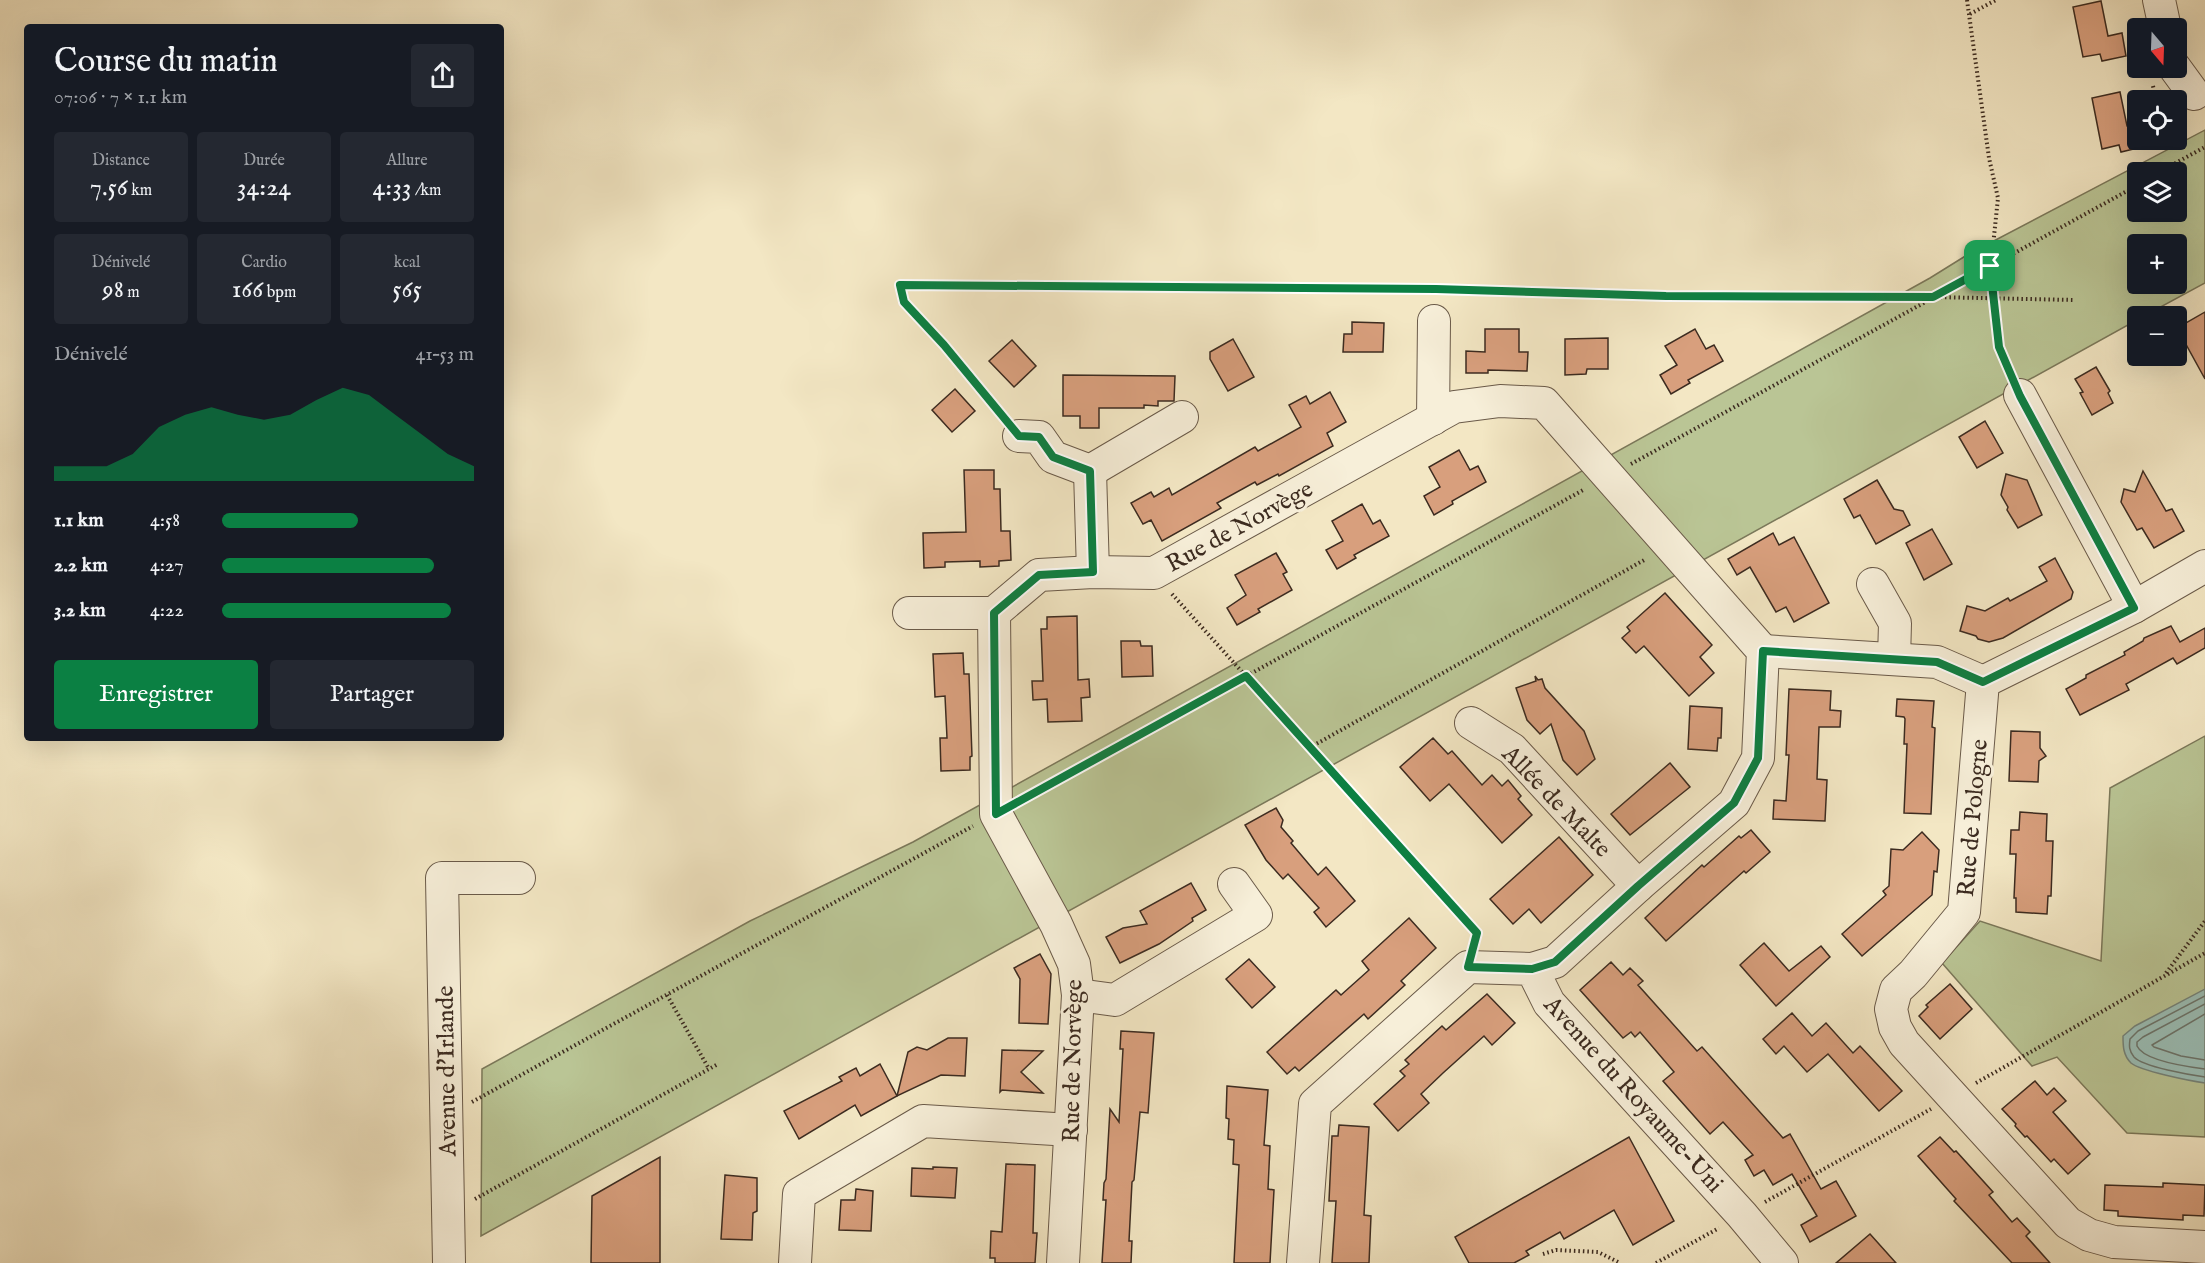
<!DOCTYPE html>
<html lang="fr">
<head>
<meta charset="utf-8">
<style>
  :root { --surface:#171b24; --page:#242831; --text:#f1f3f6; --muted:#9ea1a6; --accent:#0b8043 }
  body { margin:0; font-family:"IM FELL English",serif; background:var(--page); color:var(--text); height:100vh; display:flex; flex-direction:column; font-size:22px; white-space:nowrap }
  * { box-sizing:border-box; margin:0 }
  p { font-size:20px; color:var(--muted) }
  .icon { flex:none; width:33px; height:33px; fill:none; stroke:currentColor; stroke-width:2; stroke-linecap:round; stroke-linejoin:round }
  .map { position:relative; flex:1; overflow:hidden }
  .panel { position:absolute; left:24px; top:24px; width:480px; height:717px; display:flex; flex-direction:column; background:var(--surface); border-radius:6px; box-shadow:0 6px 24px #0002 }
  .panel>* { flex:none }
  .needle { width:39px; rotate:161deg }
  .buttons { position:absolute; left:2127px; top:18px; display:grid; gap:12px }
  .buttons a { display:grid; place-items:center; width:60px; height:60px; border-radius:6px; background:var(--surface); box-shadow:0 6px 24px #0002; font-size:30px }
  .pin { position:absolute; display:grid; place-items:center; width:51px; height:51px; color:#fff; margin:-26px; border-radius:12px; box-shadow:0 3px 9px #0006 }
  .round { display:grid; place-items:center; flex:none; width:63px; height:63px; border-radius:6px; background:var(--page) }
  .headline { display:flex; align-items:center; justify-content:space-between; height:102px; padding:0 30px }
  h1 { font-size:33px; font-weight:600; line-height:45px }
  .metrics { display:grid; grid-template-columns:repeat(3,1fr); gap:9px; height:102px; padding:6px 30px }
  .metrics div { display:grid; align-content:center; border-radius:6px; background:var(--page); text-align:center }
  .metrics b { font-size:26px; font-weight:600 }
  .metrics small { font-size:16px; font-weight:400 }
  .metrics p { font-size:16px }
  .chart { height:168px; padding:12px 30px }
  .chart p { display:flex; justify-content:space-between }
  .chart svg { width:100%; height:108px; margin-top:6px; fill:var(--accent); opacity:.7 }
  .primary-button { display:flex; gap:12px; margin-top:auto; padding:12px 30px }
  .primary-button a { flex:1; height:69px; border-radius:6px; background:var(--accent); color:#fff; font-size:24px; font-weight:600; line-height:69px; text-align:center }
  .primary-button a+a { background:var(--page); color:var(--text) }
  ul { padding:0 30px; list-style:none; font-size:20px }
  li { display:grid; grid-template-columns:96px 72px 1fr; align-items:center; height:45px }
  li i { height:15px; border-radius:8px; background:var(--accent) }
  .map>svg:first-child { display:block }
  .green { fill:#bac595; stroke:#7b785a; stroke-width:1.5; fill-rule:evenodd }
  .water { fill:#9bbfb7; stroke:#75847b; stroke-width:1.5 }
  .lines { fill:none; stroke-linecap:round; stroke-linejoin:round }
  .shore { stroke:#6c756c; stroke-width:1.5 }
  .building { fill:#d89f7d; stroke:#3c2b20; stroke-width:1.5 }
  .minor-casing { stroke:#6a5a49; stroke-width:34 }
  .path { stroke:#3c2b20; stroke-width:4; stroke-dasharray:1.5 3; stroke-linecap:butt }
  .minor { stroke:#f7efd9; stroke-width:32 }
  .route-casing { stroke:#fff; stroke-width:12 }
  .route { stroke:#0b8043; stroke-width:8 }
  .labels { text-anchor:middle; stroke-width:6; stroke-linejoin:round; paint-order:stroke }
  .street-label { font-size:24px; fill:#3c2b20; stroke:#f7efd9 }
</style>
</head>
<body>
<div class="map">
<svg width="2205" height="1263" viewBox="0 0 2205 1263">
  <rect width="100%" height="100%" fill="#f3e7c4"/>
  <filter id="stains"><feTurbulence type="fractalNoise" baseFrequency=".00333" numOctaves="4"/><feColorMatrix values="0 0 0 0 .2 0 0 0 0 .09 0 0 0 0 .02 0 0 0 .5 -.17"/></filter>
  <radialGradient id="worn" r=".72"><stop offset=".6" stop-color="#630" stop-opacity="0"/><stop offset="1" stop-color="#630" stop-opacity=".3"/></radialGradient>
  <!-- green -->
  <g class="green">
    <path d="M2205,130V283L2144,316H2138L2137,320L481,1236L482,1069L750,921L913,842L1930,278L1967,255ZM2138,172H2176V212H2138ZM2138,244H2176V284H2138Z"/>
    <polygon points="2205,736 2205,1137 2127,1133 2057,1057 2032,1066 1942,963 1980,921 2101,961 2110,788"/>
  </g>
  <!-- water -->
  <path class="water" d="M2205,989V1083C2191,1081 2140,1071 2131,1063C2123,1055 2123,1046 2123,1036L2135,1026Z"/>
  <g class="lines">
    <!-- shore -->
    <g class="shore">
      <path d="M2205,996L2138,1031L2130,1039C2129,1046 2129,1051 2134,1057C2143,1067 2191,1075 2205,1077"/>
      <path d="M2205,1004L2143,1037L2137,1042V1046C2144,1061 2189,1067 2205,1069"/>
      <polyline points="2205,1014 2152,1045 2154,1047 2181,1056 2205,1060"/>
    </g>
  </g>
  <!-- building -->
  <g class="building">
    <polygon points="2101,1 2108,36 2122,33 2126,56 2102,61 2100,54 2083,57 2073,7"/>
    <polygon points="2120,92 2127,126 2138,124 2138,148 2121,152 2119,145 2102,149 2092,98"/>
    <polygon points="2205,312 2205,379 2177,328"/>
    <polygon points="1352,322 1384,323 1383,352 1343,352 1344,334 1352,334"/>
    <polygon points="1485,329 1519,329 1519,352 1528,352 1527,371 1488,370 1488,373 1466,373 1466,351 1485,352"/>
    <polygon points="1695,329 1706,349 1714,345 1723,361 1688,380 1690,383 1671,394 1660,375 1677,365 1665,346"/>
    <polygon points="1608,338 1608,369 1587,369 1586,374 1565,375 1565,339"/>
    <polygon points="1233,339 1254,377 1228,391 1210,359 1210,352"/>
    <polygon points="1012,340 1036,366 1014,387 989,361"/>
    <polygon points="2096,367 2110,391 2108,393 2113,403 2092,415 2080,393 2083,392 2075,379"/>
    <polygon points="1063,375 1175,376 1174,401 1158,401 1158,406 1144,405 1144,408 1099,408 1099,428 1080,428 1080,416 1063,416"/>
    <polygon points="955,389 975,411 952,432 932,410"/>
    <polygon points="1330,392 1346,422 1327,433 1333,446 1279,476 1278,474 1257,485 1255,482 1217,503 1221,508 1162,541 1151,520 1143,524 1131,503 1151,492 1154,497 1169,488 1172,495 1255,447 1258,451 1301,427 1289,405 1306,396 1310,404"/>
    <polygon points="1985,421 2003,453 1977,468 1959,437"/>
    <polygon points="1459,450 1470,470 1478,466 1486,482 1452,501 1453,504 1434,515 1424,496 1440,487 1429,467"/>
    <polygon points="964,470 994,470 994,489 1000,489 1001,531 1010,531 1011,560 999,561 999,566 980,567 980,561 945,562 945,567 924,568 923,533 966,532"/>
    <polygon points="2143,471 2166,511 2172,509 2184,531 2154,548 2142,528 2137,530 2121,502 2124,489 2135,492"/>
    <polygon points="2006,474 2027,480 2042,515 2018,528 2007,510 2008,507 2001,495"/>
    <polygon points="1877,480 1894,509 1903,511 1910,525 1876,544 1860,515 1854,518 1844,499"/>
    <polygon points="1362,504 1373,524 1380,520 1389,536 1354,555 1356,558 1337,569 1326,550 1343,541 1332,521"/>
    <polygon points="1932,529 1952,564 1924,580 1906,543"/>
    <polygon points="1773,533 1779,545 1794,537 1829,603 1794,622 1786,607 1776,612 1750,567 1737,575 1728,559"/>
    <polygon points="1276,553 1287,572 1283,574 1292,590 1258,609 1260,612 1237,625 1227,608 1246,595 1235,575"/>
    <polygon points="2055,558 2073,592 2071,599 2003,638 1989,642 1978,639 1976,636 1960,631 1967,606 1985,611 2008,598 2010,601 2047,581 2039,567"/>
    <polygon points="1665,593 1712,645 1700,657 1714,673 1689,696 1644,646 1636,653 1622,638 1630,631 1627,627"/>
    <polygon points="1077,616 1078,680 1089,679 1090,697 1081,698 1082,721 1048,722 1047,699 1033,700 1032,681 1043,681 1041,629 1047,629 1047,617"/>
    <polygon points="2171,626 2180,642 2205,628 2205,648 2177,664 2173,658 2126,684 2129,690 2080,715 2066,689 2086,678 2086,675 2125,655 2124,652 2143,641 2144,638"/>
    <polygon points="1121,641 1140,641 1141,646 1152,646 1153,676 1122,677"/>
    <polygon points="963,653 964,674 969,674 972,756 970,757 970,770 941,771 940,738 947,738 945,696 935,697 933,654"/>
    <polygon points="1535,676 1538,680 1542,679 1545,688 1584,731 1595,759 1577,775 1563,760 1551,724 1540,734 1527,720 1516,688 1536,681"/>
    <polygon points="1789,689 1831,691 1830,710 1841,711 1840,727 1819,727 1817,779 1827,780 1825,821 1773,819 1774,800 1786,801 1789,755 1786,755"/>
    <polygon points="1897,699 1934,701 1932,727 1935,728 1931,814 1904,813 1907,744 1904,744 1905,719 1904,717 1896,716"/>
    <polygon points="1690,706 1722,708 1721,738 1718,738 1717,751 1688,749"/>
    <polygon points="2011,731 2040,732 2040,748 2046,756 2039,761 2038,782 2009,781"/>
    <polygon points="1433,738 1448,754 1452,751 1482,785 1492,775 1502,786 1508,780 1521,796 1518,799 1532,815 1502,843 1449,784 1430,801 1400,767"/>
    <polygon points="1670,763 1690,787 1630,835 1611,814"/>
    <polygon points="1276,808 1283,820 1281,827 1293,841 1291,843 1318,875 1326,867 1355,901 1326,927 1314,912 1319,908 1288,874 1283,879 1266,860 1245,825"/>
    <polygon points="2020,812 2047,814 2046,841 2053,841 2051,896 2048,896 2047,914 2016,912 2016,898 2014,898 2016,854 2010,854 2011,830 2019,830"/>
    <polygon points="1751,830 1770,852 1746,873 1744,871 1666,941 1645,918 1702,865 1704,867 1739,836 1741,838"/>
    <polygon points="1922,832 1939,850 1937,872 1934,871 1932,895 1862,956 1842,934 1886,895 1883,891 1889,886 1891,849 1903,850"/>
    <polygon points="1559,837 1593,875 1541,923 1529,909 1513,924 1490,899"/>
    <polygon points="1191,883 1206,910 1192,918 1193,921 1159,944 1120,963 1106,937 1123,928 1147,924 1140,911"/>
    <polygon points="1409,918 1436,948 1401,981 1405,985 1368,1019 1364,1014 1299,1071 1295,1067 1287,1074 1267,1052 1336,990 1341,995 1369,970 1362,961"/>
    <polygon points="1764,943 1789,971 1821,946 1830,957 1776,1006 1740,965"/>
    <polygon points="1040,954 1051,974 1048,1024 1019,1023 1020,979 1014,968"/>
    <polygon points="1249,959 1275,987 1252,1008 1226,979"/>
    <polygon points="1611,962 1623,975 1630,968 1643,981 1638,985 1697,1051 1702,1047 1783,1138 1790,1134 1821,1189 1836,1181 1856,1216 1810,1242 1801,1225 1817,1216 1792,1174 1773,1185 1764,1170 1754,1176 1745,1160 1753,1155 1723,1122 1710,1134 1663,1081 1674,1072 1640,1032 1635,1037 1631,1032 1623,1038 1580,990"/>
    <polygon points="1950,984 1972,1009 1940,1039 1919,1016 1928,1007 1926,1005"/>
    <polygon points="1487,994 1515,1023 1492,1045 1484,1036 1443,1073 1421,1094 1429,1103 1398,1131 1374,1104 1405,1076 1400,1071 1409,1064 1405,1060 1442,1026 1446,1030"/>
    <polygon points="1792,1013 1812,1036 1826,1023 1853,1053 1860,1046 1902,1091 1879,1111 1828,1054 1807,1072 1784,1046 1776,1054 1763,1039"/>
    <polygon points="1121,1031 1154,1033 1148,1113 1140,1112 1134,1180 1132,1182 1129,1241 1132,1241 1131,1263 1102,1263 1106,1200 1103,1200 1104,1183 1106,1179 1110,1109 1119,1122 1123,1049 1120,1049"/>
    <polygon points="948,1038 967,1038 965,1076 941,1075 897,1096 908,1052 917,1047 927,1050"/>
    <polygon points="1002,1050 1043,1051 1021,1072 1043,1093 1002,1090 1000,1092"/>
    <polygon points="880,1064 897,1096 861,1116 855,1105 799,1139 784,1111 842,1081 839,1077 856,1068 860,1076"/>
    <polygon points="2035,1081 2047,1095 2054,1088 2066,1101 2053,1112 2090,1154 2068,1174 2054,1159 2051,1162 2027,1136 2025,1137 2015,1126 2016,1124 2002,1109"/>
    <polygon points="1227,1086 1268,1090 1264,1145 1270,1146 1268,1189 1274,1190 1270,1263 1234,1263 1239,1165 1233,1164 1234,1140 1228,1139 1229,1119 1226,1118"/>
    <polygon points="1339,1125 1369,1127 1364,1215 1371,1216 1369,1263 1332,1263 1336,1201 1329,1201 1332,1136 1338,1136"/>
    <polygon points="1629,1137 1674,1221 1633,1245 1614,1210 1564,1239 1560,1232 1526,1251 1529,1255 1514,1263 1469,1263 1455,1237"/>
    <polygon points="1940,1137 1954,1152 1956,1151 1993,1192 1989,1195 2012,1222 2017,1218 2030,1232 2026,1236 2050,1263 2012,1263 1954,1201 1956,1199 1918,1156"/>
    <polygon points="660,1157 660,1263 591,1263 592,1196"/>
    <polygon points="1006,1164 1035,1165 1033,1233 1037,1233 1035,1263 995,1263 995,1258 990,1258 991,1231 1002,1232"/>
    <polygon points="933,1167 957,1168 955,1198 911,1196 912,1168 933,1169"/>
    <polygon points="725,1175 757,1178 757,1211 753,1213 752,1240 721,1239"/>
    <polygon points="2163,1183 2205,1185 2204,1216 2183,1215 2183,1220 2149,1218 2118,1216 2118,1211 2104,1210 2105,1185 2163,1187"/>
    <polygon points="856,1189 873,1191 871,1231 839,1230 841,1200 855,1200"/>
    <polygon points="1870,1234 1896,1263 1836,1263"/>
  </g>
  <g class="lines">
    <defs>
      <g id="minor">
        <polyline points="2159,0 2165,28"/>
        <polyline points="2175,68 2194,94"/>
        <polyline points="2020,395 2134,607"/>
        <polyline points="1433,419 1434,321"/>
        <polyline points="1019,436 1039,437 1053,457 1090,471 1182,417"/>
        <polyline points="1090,471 1093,572"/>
        <polyline points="2205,566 2134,607 1983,682 1964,912 1913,974 1896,990 1891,1009 1895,1027 1904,1043 2068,1223 2089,1235 2114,1242 2205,1247"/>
        <polyline points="1873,584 1895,623 1894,659"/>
        <polyline points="909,613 994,613"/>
        <polyline points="1763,651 1937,662 1983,682"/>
        <polyline points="1471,723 1512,749 1638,886"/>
        <polyline points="1078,995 1115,1000 1256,915 1234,884"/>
        <polyline points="449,1263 442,878 519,878"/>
        <polyline points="795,1263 799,1194 923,1121 1071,1130"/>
        <polyline points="1063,1263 1078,995 1074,964 1056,924 996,814 994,613 1039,575 1093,572 1154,573 1454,407 1500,401 1544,403 1763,651 1758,758 1734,803 1638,886 1555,962 1532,969"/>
        <polyline points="1303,1263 1315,1104 1468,967 1532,969 1549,1003 1742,1215 1782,1263"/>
      </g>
    </defs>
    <!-- minor casing -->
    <use href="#minor" class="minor-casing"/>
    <!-- path -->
    <g class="path">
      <polyline points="1967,0 1989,158 1998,198 1991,265 1999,347 2010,372"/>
      <polyline points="1970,14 1996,0"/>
      <polyline points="2153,86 2156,100"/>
      <polyline points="2159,172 2205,147"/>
      <polyline points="1004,417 944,345 904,302 900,285 1436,289 1666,296 1933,297 2074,300"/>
      <polyline points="1631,464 2138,185"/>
      <polyline points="1172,594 1477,933 1475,940"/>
      <polyline points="1309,748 1646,559"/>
      <polyline points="1022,800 1585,489"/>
      <polyline points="2166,973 2205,921"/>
      <polyline points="667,995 709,1069"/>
      <polyline points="1976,1083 2205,953"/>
      <polyline points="472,1102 973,826"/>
      <polyline points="475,1199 718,1064"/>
      <polyline points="1765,1202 1931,1109"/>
      <polyline points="1543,1254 1556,1250 1598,1252 1620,1263"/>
      <polyline points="1656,1263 1719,1228"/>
    </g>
    <!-- minor -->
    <use href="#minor" class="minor"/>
  </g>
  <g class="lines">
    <defs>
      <polygon id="route" points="1990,266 1999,347 2020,396 2134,608 1983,682 1937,662 1763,651 1758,758 1734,803 1638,886 1555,962 1532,969 1468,967 1477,933 1246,676 996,814 994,613 1039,575 1093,572 1090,471 1053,457 1039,437 1019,436 944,345 904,302 900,285 1436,289 1666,296 1933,297"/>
    </defs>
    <!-- route casing -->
    <use href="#route" class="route-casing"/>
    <!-- route -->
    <use href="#route" class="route"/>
  </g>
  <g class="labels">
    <!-- street labels -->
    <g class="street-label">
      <text transform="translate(1239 526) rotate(-29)" y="8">Rue de Norvège</text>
      <text transform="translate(1557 801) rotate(46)" y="8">Allée de Malte</text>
      <text transform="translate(1972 818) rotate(-85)" y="8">Rue de Pologne</text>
      <text transform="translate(1072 1061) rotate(-89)" y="8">Rue de Norvège</text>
      <text transform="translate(446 1071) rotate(-91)" y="8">Avenue d'Irlande</text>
      <text transform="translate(1634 1094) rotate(48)" y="8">Avenue du Royaume-Uni</text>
    </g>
  </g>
  <rect width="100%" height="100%" filter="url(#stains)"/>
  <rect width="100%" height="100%" fill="url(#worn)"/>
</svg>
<div class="buttons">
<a><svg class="needle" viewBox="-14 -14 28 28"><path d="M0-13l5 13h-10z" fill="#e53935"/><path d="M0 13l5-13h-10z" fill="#9ea1a6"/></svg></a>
<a><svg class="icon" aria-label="locate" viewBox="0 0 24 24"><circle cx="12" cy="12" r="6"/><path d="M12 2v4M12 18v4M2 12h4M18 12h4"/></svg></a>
<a><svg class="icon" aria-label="layers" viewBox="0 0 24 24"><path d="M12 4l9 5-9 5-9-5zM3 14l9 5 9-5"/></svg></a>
<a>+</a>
<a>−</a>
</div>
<div class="pin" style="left:1990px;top:266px;background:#1e9e55"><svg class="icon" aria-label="arrive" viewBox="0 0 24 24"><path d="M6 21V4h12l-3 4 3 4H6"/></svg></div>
<section class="panel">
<div class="headline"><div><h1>Course du matin</h1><p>07:06 · 7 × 1.1 km</p></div><a class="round"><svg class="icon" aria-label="share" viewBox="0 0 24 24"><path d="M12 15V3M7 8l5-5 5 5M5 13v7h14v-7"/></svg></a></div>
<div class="metrics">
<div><p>Distance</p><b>7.56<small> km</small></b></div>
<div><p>Durée</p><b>34:24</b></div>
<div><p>Allure</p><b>4:33<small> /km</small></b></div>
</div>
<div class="metrics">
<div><p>Dénivelé</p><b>98<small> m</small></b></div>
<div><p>Cardio</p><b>166<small> bpm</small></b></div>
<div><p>kcal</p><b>565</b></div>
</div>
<div class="chart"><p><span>Dénivelé</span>41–53 m</p>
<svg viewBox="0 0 160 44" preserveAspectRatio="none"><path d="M0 44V38L10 38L20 38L30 33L40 22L50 17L60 14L70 17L80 19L90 17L100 11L110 6L120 9L130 17L140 25L150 33L160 38V44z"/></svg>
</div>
<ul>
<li><b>1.1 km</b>4:58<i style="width:54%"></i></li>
<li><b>2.2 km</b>4:27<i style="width:84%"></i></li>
<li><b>3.2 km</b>4:22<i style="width:91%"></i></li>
</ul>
<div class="primary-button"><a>Enregistrer</a><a>Partager</a></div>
</section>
</div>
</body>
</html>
